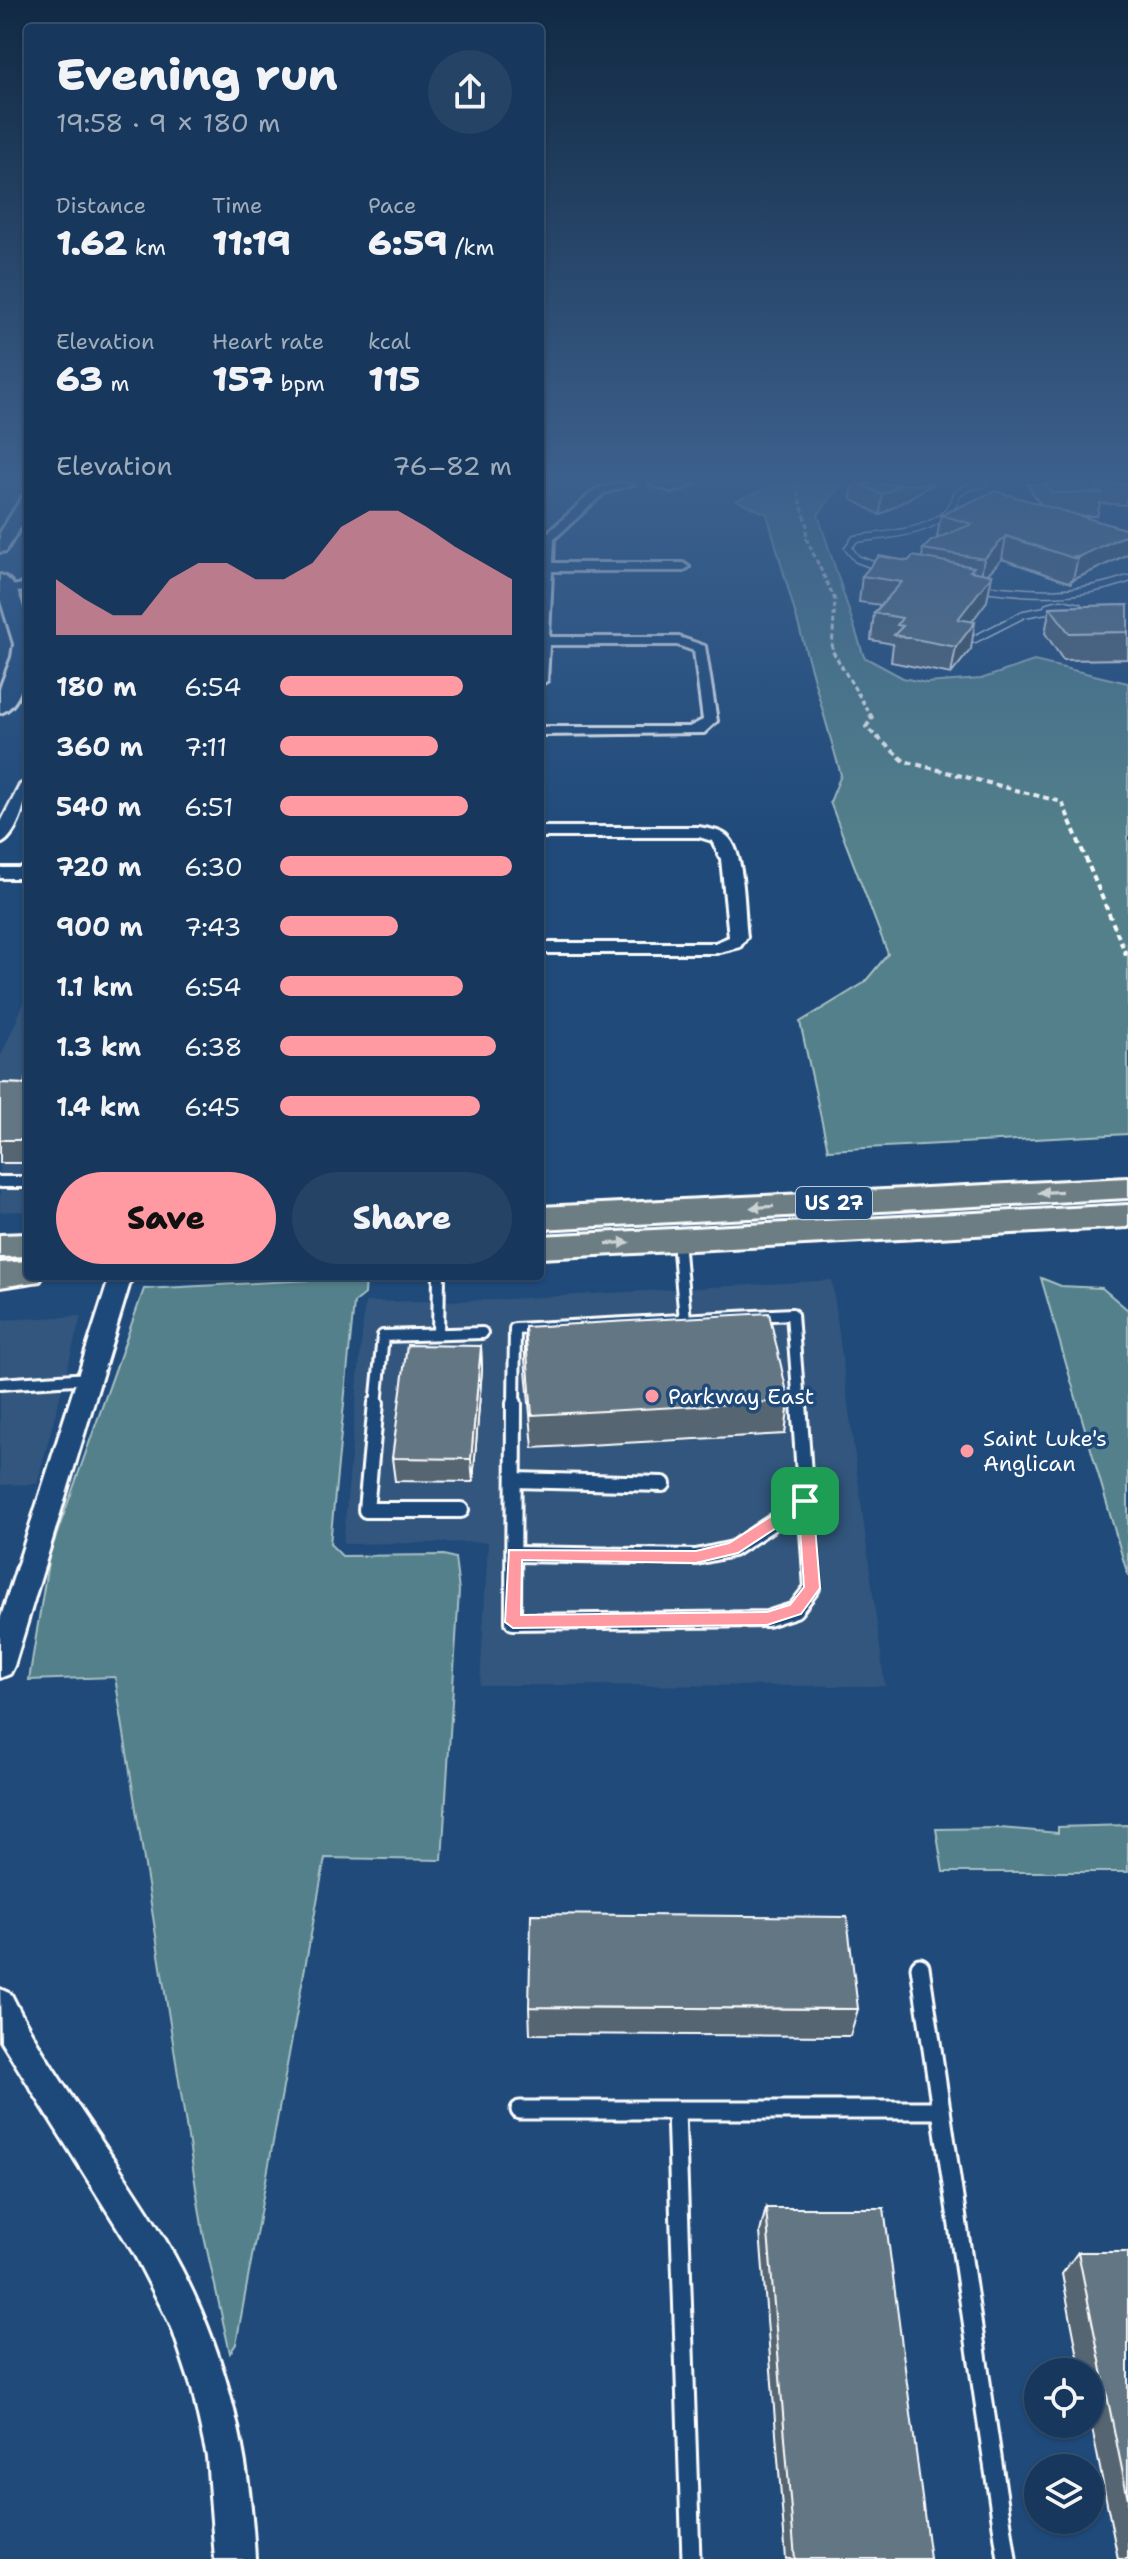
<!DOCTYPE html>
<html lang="en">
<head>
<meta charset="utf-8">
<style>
  :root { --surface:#17385c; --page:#244365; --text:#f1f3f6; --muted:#9eacbb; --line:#365272; --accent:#ff9aa2 }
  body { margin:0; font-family:"Shantell Sans",sans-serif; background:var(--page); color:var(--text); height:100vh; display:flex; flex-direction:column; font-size:30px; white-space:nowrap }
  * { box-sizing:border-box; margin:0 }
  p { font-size:26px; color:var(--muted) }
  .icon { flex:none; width:44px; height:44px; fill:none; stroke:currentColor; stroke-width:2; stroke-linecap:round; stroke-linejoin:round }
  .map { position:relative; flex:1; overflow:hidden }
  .panel { position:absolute; left:24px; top:24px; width:520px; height:1256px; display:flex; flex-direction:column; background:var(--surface); border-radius:8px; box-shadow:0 2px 6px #0004,0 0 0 2px var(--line) }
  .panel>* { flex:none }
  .controls { position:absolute; left:1024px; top:2358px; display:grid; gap:16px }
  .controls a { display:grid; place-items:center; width:80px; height:80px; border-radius:50%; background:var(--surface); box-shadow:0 2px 6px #0004,0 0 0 2px var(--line); font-size:40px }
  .pin { position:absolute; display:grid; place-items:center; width:68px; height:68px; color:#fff; margin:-34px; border-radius:16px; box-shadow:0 4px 12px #0006 }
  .round { display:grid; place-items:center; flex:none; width:84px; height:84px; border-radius:42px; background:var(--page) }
  .head { display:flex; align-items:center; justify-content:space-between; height:136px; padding:0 32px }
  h1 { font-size:44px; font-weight:800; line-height:60px }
  .metrics { display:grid; grid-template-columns:repeat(3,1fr); gap:12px; height:136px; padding:8px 32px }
  .metrics div { display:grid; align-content:center }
  .metrics b { font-size:34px; font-weight:800 }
  .metrics small { font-size:22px; font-weight:400 }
  .metrics p { font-size:22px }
  .chart { height:224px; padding:16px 32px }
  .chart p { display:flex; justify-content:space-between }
  .chart svg { width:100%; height:144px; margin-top:8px; fill:var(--accent); opacity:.7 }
  .cta { display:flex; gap:16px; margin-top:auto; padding:16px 32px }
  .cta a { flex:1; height:92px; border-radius:48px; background:var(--accent); color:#111; font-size:32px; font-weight:800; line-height:92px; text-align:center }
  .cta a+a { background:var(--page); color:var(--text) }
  ul { padding:0 32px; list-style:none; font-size:26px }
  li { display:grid; grid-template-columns:128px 96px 1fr; align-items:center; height:60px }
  li i { height:20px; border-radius:10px; background:var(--accent) }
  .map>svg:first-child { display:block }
  .built { fill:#33577d }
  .green { fill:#52808a; stroke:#a8c0c4; stroke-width:2 }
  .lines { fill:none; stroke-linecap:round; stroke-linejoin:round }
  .lane-far3-casing { stroke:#fff; stroke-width:9 }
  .lane-far2-casing { stroke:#fff; stroke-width:16 }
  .lane-far1-casing { stroke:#fff; stroke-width:20 }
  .lane-casing { stroke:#fff; stroke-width:23 }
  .street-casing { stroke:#fff; stroke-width:6 }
  .secondary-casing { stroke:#fff; stroke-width:6 }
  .primary-casing { stroke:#fff; stroke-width:6 }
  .path-far1 { stroke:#fff; stroke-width:3; stroke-dasharray:5 3; stroke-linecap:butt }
  .path { stroke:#fff; stroke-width:4; stroke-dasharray:6 4; stroke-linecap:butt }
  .lane-far3 { stroke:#1f4a7a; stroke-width:6 }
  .lane-far2 { stroke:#1f4a7a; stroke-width:10 }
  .lane-far1 { stroke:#1f4a7a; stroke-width:14 }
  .lane { stroke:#1f4a7a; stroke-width:17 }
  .street { fill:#1f4a7a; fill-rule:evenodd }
  .secondary { fill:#1f4a7a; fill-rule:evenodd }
  .primary { fill:#6c7e84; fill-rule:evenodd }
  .wall { fill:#556572; stroke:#fff; stroke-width:2 }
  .shaded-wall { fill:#45535c; stroke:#fff; stroke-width:2 }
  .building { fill:#637684; stroke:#fff; stroke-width:2 }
  .oneway { fill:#ccd2d4 }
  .route { fill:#ff9aa2; stroke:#fff; stroke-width:2; fill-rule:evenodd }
  .poi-dot { fill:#ff9aa2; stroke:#1f4a7a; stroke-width:3 }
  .labels { text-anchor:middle; stroke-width:7; stroke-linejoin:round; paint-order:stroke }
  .shield { fill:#1f4a7a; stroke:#bcc9d7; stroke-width:2 }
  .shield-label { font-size:20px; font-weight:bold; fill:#fff }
  .poi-label { font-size:22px; fill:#fff; stroke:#1f4a7a; text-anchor:start }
</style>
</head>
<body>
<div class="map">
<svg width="1128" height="2559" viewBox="0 0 1128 2559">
  <rect width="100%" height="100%" fill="#1f4a7a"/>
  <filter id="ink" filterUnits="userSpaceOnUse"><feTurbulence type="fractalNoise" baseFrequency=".0125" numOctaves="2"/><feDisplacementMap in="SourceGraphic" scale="16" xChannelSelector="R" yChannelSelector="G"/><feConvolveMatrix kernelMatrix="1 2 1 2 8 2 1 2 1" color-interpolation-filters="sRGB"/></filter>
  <g filter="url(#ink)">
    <!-- built -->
    <g class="built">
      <polygon points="28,994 28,1211 0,1212 0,1058"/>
      <polygon points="832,1280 885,1686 480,1685 488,1542 343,1544 365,1302 492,1300"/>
      <polygon points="81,1316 37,1484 0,1485 0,1320"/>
    </g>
    <!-- green -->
    <g class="green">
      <polygon points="780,484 841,484 818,515 864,657 903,678 926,683 981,679 1034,661 1128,683 1128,1134 828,1150 800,1022 864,983 888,954 830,802 841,775 767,514 736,500"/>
      <polygon points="366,1277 365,1294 354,1303 330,1544 342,1556 444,1555 455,1558 459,1591 442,1860 325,1858 236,2344 230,2353 203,2232 115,1677 29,1680 49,1556 144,1289"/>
      <polygon points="1041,1278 1061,1286 1102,1288 1128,1310 1128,1576"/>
      <polygon points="1128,1825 1128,1872 943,1872 936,1829 1000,1828 1058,1833 1058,1827"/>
    </g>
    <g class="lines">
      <defs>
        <g id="lane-far3">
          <path d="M884,569L857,559L848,548L855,539C889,534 947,534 957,494L970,486L983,484"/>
          <path d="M975,587C1029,594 1076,598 1128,579"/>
          <polygon points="1061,603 1079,607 1084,614 1063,618 1046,610 1048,606"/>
          <polyline points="975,639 1024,614 1046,610"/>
        </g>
        <g id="lane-far2">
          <polyline points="0,1182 28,1182"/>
          <polyline points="678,1240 685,1320"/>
          <polyline points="438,1334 439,1276"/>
          <polyline points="0,1384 89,1378"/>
          <polyline points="376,1405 383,1336 482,1333"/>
          <polyline points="514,1405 515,1329 792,1314 799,1405"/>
        </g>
        <g id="lane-far1">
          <polyline points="376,1403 366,1510 461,1510"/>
          <polyline points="514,1403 513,1622 767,1619 795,1610 812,1588 799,1403"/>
          <polyline points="514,1480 663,1484"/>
          <polyline points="514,1554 696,1557 733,1549 805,1501"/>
        </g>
        <g id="lane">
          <polyline points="920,1967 1007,2559"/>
          <polyline points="520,2110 941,2110"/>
          <polyline points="676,2110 691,2559"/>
        </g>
        <g id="street">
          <polygon points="617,484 634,484 604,493 554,539 553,563 683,563 689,567 683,571 552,571 549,637 679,637 705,646 717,721 704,733 540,735 540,727 689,727 703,720 694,651 677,645 549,645 547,681 540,685 542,538 596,489"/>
          <polygon points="650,484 694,484 673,492"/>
          <polygon points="28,583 28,591 0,593 1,588"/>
          <path d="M28,780C28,797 17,838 0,844V824L20,785Z"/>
          <path d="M540,827H699C708,829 722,830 729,838C745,855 744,913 747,937L740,947L716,953H540V943H715L729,937L721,859L712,841L699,837H540Z"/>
          <rect x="0" y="868" width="28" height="10"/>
          <polygon points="110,1276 132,1276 14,1666 10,1674 0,1678 0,1620"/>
          <path d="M0,1989L11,1994C54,2081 117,2157 166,2241C223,2338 250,2447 255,2559H215L207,2457L192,2389L172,2328L134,2254L1,2041Z"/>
        </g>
        <g id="secondary">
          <polygon points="28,495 28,514 6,551 0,552 0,533 22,497"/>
          <path d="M0,575C35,583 39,703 0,713V688L12,657L14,644L0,598Z"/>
        </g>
        <g id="primary">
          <polygon points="1128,1178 1128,1198 540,1229 540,1207"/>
          <polygon points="1128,1205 1128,1227 540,1258 540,1236"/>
          <polygon points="28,1234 28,1256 0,1257 0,1235"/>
          <polygon points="28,1261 28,1276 43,1276 40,1281 0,1287 0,1263"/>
        </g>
      </defs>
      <!-- lane-far3 casing -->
      <use href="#lane-far3" class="lane-far3-casing"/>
      <!-- lane-far2 casing -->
      <use href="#lane-far2" class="lane-far2-casing"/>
      <!-- lane-far1 casing -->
      <use href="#lane-far1" class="lane-far1-casing"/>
      <!-- lane casing -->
      <use href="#lane" class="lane-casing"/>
      <!-- street casing -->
      <use href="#street" class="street-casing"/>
      <!-- secondary casing -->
      <use href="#secondary" class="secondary-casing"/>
      <!-- primary casing -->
      <use href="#primary" class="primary-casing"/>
      <!-- path-far1 -->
      <polyline class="path-far1" points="795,484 807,524 806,538 835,600 832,650 871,716"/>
      <!-- path -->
      <polyline class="path" points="870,714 872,718 866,727 904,761 1062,802 1128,959"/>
      <!-- lane-far3 -->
      <use href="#lane-far3" class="lane-far3"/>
      <!-- lane-far2 -->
      <use href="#lane-far2" class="lane-far2"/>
      <!-- lane-far1 -->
      <use href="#lane-far1" class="lane-far1"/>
      <!-- lane -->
      <use href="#lane" class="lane"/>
      <!-- street -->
      <use href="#street" class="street"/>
      <!-- secondary -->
      <use href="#secondary" class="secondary"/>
      <!-- primary -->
      <use href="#primary" class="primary"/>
    </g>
    <!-- wall -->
    <g class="wall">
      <polygon points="853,484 933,484 880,515 851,499"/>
      <polygon points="1027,484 1128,484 1128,492 1125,505 1100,503 1097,516 1079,516 1128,530 1128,554 1073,580 1071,580 1071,583 1002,559 987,574 987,601 971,622 971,649 951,674 891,662 893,644 871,640 874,613 881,605 859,602 862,576 922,558 923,549 939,538 937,537 941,515 1040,504"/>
      <polygon points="1128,605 1128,659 1063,660 1045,633 1050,607"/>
      <polygon points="28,1074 28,1163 0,1163 0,1083 24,1084"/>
      <polygon points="525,1327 789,1401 785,1434 533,1448 525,1359"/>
      <polygon points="481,1346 482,1369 473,1482 395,1481 392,1458"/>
      <polygon points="529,2007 858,2009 850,2036 530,2034"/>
      <polygon points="766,2208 930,2559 786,2559 760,2232"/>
      <polygon points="1078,2252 1128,2252 1128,2559 1118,2559 1090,2418 1090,2372 1081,2372 1062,2274"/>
    </g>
    <!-- shaded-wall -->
    <g class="shaded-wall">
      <polygon points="901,484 933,484 880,515 882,495"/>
      <polygon points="1128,534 1128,554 1073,580 1078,557"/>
      <polygon points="1006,536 1002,559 980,582 984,559"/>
      <polygon points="992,575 987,601 954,646 958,619"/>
      <polygon points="975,622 971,649 951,674 956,647"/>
      <polygon points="481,1346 482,1369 473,1482 471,1459"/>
    </g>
    <!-- building -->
    <g class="building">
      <polygon points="861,484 901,484 882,495"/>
      <polygon points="1045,484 1095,484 1102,493 1051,493"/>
      <polygon points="995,491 1128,530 1128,534 1078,557 1074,556 1076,559 1006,536 984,559 923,549 931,541 972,524 941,515"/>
      <polygon points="879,556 908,561 913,556 974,567 970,571 992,575 958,619 975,622 956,647 894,635 903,626 897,625 902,618 874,613 902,582 862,576"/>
      <polygon points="1128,605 1128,632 1069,633 1050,607"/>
      <polygon points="28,1074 28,1140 0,1140 0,1083 24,1084"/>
      <polygon points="769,1313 789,1401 532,1415 525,1327"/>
      <polygon points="407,1345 481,1346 471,1459 392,1458"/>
      <polygon points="531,1914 847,1917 858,2009 529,2007"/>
      <polygon points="766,2208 884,2208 930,2559 795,2559"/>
      <polygon points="1078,2252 1128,2252 1128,2499"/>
    </g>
    <!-- one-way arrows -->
    <defs><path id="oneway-solid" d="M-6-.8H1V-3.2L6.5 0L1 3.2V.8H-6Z" transform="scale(2)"/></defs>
    <g class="oneway">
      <use href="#oneway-solid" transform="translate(1050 1192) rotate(177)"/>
      <use href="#oneway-solid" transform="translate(762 1207) rotate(177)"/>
      <use href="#oneway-solid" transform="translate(618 1243) rotate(-3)"/>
    </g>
  </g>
  <!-- sky -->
  <linearGradient id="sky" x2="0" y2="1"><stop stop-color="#112943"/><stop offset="0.57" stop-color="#3c608d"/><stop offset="1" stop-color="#3c608d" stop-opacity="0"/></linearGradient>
  <rect width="1128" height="842" fill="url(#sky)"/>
  <!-- route -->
  <path class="route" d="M805,1495L813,1501L820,1588L801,1614L767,1625L513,1628L505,1622L509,1550L696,1551L729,1543ZM799,1513L804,1587L790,1605L767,1612L521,1615L522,1560L696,1563L738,1553Z"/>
  <!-- markers -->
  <g class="poi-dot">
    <circle cx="652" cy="1396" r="8"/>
    <circle cx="967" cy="1451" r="8"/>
  </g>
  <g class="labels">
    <!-- shield labels -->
    <rect class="shield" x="796" y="1187" width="76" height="32" rx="6"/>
    <g class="shield-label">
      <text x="834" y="1210">US 27</text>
    </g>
    <!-- poi labels -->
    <g class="poi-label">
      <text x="668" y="1404">Parkway East</text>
      <text x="983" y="1446">Saint Luke's<tspan x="983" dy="25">Anglican</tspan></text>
    </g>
  </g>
</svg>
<div class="controls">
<a><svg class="icon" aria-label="locate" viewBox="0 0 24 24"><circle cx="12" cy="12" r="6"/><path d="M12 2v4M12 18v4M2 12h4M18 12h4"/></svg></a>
<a><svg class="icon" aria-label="layers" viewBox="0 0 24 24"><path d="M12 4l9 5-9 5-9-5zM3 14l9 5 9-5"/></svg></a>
</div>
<div class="pin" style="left:805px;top:1501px;background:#1e9e55"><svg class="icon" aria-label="arrive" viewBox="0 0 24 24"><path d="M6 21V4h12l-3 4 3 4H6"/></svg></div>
<section class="panel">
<div class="head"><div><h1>Evening run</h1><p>19:58 · 9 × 180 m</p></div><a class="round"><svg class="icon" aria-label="share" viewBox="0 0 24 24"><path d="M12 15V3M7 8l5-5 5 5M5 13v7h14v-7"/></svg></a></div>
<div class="metrics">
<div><p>Distance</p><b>1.62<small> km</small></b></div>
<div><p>Time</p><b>11:19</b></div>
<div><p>Pace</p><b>6:59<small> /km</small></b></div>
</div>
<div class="metrics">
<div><p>Elevation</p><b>63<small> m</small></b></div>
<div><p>Heart rate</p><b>157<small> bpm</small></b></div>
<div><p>kcal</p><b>115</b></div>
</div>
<div class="chart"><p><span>Elevation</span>76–82 m</p>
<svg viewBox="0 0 160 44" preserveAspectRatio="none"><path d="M0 44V27L10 33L20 38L30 38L40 27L50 22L60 22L70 27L80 27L90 22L100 11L110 6L120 6L130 11L140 17L150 22L160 27V44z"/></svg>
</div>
<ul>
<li><b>180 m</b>6:54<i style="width:79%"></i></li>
<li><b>360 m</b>7:11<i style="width:68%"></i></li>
<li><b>540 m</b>6:51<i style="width:81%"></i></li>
<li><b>720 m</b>6:30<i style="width:100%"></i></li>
<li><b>900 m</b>7:43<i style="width:51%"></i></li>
<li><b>1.1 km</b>6:54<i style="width:79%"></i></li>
<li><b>1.3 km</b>6:38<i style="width:93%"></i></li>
<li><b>1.4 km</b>6:45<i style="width:86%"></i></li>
</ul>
<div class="cta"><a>Save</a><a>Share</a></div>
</section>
</div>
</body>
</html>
